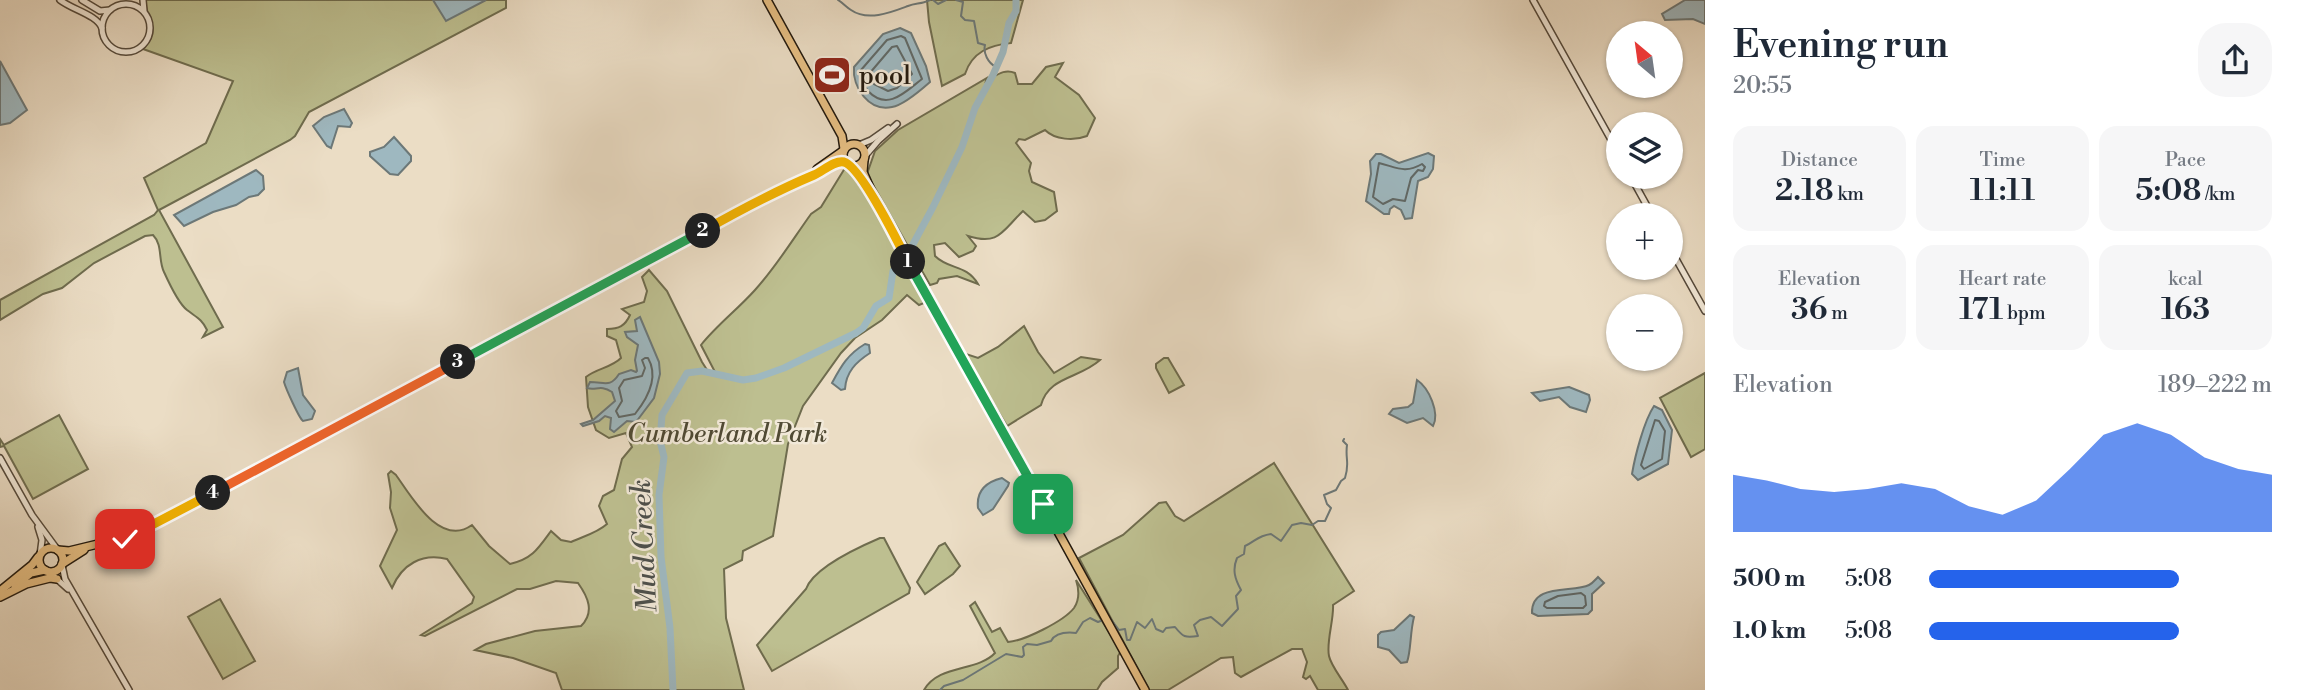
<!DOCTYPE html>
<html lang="en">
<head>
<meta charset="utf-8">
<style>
  :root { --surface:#fff; --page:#f6f6f7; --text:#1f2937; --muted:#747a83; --accent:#2563eb }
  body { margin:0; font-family:"Libre Bodoni",serif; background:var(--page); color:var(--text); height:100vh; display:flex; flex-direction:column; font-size:26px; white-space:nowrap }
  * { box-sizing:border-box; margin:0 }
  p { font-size:23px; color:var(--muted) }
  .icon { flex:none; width:38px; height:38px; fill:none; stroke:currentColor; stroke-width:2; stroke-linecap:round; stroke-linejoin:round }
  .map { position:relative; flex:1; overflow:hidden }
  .details { display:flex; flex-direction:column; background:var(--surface); width:595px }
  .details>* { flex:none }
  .needle { width:46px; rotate:331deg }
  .controls { position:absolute; left:1606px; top:21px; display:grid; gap:14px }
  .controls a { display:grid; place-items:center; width:77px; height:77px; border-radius:50%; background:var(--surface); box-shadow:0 2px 5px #0004; font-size:35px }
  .pin { position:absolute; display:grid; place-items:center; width:60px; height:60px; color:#fff; margin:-30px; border-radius:14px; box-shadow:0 4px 10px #0006 }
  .km { position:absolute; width:35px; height:35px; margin:-18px; border-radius:50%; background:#222; color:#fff; font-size:19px; line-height:35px; text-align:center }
  .round { display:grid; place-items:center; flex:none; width:74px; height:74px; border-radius:28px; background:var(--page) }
  .summary { display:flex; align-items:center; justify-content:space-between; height:119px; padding:0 28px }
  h1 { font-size:38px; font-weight:600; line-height:52px }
  .stats { display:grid; grid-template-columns:repeat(3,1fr); gap:10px; height:119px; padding:7px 28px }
  .stats div { display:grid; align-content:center; border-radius:18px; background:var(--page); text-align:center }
  .stats b { font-size:30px; font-weight:600 }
  .stats small { font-size:19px; font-weight:400 }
  .stats p { font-size:19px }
  .chart { height:196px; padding:14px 28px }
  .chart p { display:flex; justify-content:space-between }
  .chart svg { width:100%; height:126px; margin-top:7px; fill:var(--accent); opacity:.7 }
  ul { padding:0 28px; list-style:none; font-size:23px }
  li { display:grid; grid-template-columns:112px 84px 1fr; align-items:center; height:52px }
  li i { height:18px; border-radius:9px; background:var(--accent) }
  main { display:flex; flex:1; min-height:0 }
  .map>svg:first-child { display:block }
  .green { fill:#bdbf90; stroke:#6f6c4e; stroke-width:2 }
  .water { fill:#9eb8c0; stroke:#6c7878; stroke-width:2 }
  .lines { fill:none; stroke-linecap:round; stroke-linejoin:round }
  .shore { stroke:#606866; stroke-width:2 }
  .stream { stroke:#6c7878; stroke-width:2 }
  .river { stroke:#9eb8c0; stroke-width:7 }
  .minor-casing { stroke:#54493b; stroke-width:8 }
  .major-casing { stroke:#21180d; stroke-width:10 }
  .minor { stroke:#f2e9d9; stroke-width:5 }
  .major { stroke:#e6be82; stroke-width:7 }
  .split-1-casing { stroke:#fff; stroke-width:14 }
  .split-2-casing { stroke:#fff; stroke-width:14 }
  .split-3-casing { stroke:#fff; stroke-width:14 }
  .split-4-casing { stroke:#fff; stroke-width:14 }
  .split-5-casing { stroke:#fff; stroke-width:14 }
  .split-1 { stroke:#22a559; stroke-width:9 }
  .split-2 { stroke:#f5b400; stroke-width:9 }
  .split-3 { stroke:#22a559; stroke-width:9 }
  .split-4 { stroke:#f0652b; stroke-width:9 }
  .split-5 { stroke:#f5b400; stroke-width:9 }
  .labels { text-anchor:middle; stroke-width:5; stroke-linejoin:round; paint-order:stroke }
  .poi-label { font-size:26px; fill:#21180d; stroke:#f2e9d9; text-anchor:start }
  .park-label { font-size:26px; font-style:italic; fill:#504a34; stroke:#f2e9d9 }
  .water-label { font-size:28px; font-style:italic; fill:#4d504c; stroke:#f2e9d9 }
</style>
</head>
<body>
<main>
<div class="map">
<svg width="1705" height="690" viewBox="0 0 1705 690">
  <rect width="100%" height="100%" fill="#ebddc5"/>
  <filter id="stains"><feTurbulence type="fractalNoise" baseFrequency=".00286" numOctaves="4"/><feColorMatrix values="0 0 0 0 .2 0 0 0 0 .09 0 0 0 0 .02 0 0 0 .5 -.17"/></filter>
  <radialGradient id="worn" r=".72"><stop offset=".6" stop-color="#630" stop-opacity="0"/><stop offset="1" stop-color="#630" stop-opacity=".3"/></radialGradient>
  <!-- green -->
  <g class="green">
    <path d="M146,0H506V8L309,112L295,136L290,140L159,210L223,327L203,337L207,330C202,319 196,317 187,310C178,303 169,283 164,272C158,260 163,245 153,235L145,236L94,263L62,288L43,294L0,320V300L154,215L158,210L144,178L206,143L233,81L143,49C164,25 144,20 146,0Z"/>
    <path d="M927,0H1023L1011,43C990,45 972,52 965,74L942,86L929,22Z"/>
    <path d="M1063,63L1055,77L1079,95L1095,118L1087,136C1074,141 1055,140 1045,130L1025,140L1019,139L1016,143L1031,163L1029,171L1032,182L1054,192L1057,211L1045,220L1035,222L1023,211C1002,231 999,246 968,236L976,246L973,251L959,257L945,243L934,245L935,256C949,270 966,264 978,284L957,276L939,279L937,283L930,285L867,174L875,151L898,130L987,78L986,81C996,76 1004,68 1015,73L1018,84H1032L1046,67Z"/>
    <path d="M845,168L854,173L904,260L924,303L919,305L907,295L882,320L855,338L841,353L803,406L788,444L773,536L743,551L742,560L724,569L726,618L744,690H562L556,673L513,658L475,650L486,644L535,631L581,626C595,612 588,597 578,583L556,581L530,589H517L425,636L421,635L472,603L474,597L447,559C422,553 402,564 392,588L380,566L397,530L390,508L391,492L388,474L391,471L396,475C411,496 440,548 472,525L489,546L510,564C532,559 538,549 551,531L561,540L571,542C584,536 597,533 607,524L599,506L603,496L614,490L622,459L632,447L626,433L609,438L596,430L588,407L586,377C597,368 611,368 621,358L616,340L607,336V329C619,329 625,326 630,315L622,309L644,302L647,291L642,277L649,270L667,291L702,362L709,373L715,372L701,345C717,325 737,310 755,290C776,267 793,239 811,214L821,207Z"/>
    <path d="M1024,326L1038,352L1054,373L1081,357L1100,360C1079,379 1049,376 1041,405L1007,426L963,353L978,358L998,347Z"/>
    <polygon points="1164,358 1168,358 1184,385 1169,393 1156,368 1156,364"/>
    <polygon points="1705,373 1705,449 1691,457 1660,398"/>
    <polygon points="59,415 88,469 33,499 4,446 0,447 0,439 4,445"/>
    <path d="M1274,463L1354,591L1333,605C1334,620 1326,642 1329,656C1331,666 1343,680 1348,690H1318L1310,676L1306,679L1303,677L1307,662L1302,649H1292L1241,677L1235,673L1233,657L1221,658L1168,690H1149L1079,558L1123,535L1159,503L1166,502L1175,516L1184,521Z"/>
    <path d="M880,538H884L910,588L909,593L772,671L757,645L806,589C814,567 859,547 880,538Z"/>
    <polygon points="945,543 960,566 953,574 925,594 917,582 939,546"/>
    <path d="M1076,580L1121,651L1118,656V668L1102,682L1097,690H924C939,664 977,672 995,653L970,606L975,602L992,632L1000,628L1008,642C1024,641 1064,621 1074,608C1080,599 1079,589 1076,580Z"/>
    <polygon points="220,599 255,661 223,679 188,617"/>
  </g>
  <!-- water -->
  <g class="water">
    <polygon points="433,0 486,0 446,21"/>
    <polygon points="1685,0 1705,0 1705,24 1693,19 1665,20 1662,14"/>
    <path d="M900,28L911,33L926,66L930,82C921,90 904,105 892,107C869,112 852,87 854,67L883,34Z"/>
    <polygon points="0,61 27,110 10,123 0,125"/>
    <polygon points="344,109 352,123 350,127 338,126 331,148 327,146 313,126 324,117"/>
    <polygon points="394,137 411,156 411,161 398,175 390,174 370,156 370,152 384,147"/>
    <polygon points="1428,153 1434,156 1433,169 1428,177 1418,181 1412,218 1405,219 1401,210 1394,206 1390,209 1389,214 1384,214 1366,201 1371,174 1370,161 1376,154 1381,154 1399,163"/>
    <polygon points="256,170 263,176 264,189 258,195 249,197 236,205 213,212 184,226 174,215"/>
    <path d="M640,317L659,362L660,374L654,398L636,422L627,421L614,432L610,429L611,418L605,416L599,421L583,426L581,424L593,420L615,401L612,392C600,384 596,391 587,388L590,382C605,382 610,388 619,374L631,370L636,372L637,371L635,360L638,345L627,337L625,332L637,331L635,320Z"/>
    <path d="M865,344L869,345L870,353C856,362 846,372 845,389L841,390L832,383C841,366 848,354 865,344Z"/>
    <path d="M298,368L303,395L315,411L312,419L303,421C299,418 286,389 284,382L287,372Z"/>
    <path d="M1417,380C1429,388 1440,413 1433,426L1423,418L1407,423L1389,414L1393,409L1408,407L1413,403Z"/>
    <polygon points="1569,387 1589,395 1590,400 1586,412 1570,407 1559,397 1540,401 1532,393"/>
    <path d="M1654,406L1662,410L1672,430L1668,464L1638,480L1632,474C1635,456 1644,421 1654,406Z"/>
    <path d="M1002,478L1009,483L1008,486L993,509L983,515L978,508C976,491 986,482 1002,478Z"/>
    <path d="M1598,577L1604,583L1592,594V610L1588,614L1538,616L1532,613C1531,583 1573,593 1589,585C1593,583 1595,580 1598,577Z"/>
    <path d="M1410,615L1414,617C1410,632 1411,652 1407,662L1401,663L1389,650L1378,647V635L1381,632L1394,630Z"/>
  </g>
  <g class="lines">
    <!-- shore -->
    <g class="shore">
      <path d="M901,36L905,38L922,79C906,91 888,112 868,91C863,85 860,78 861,70L887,40Z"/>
      <polygon points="897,46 912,74 897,88 888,91 874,84 869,74 892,47"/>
      <path d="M1379,163C1396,167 1405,174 1422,164L1425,167L1423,171L1418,170L1411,178L1405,201L1393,199L1383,204L1373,197Z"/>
      <path d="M645,358H648C659,377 647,399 635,414L619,417L616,411L622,401L619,388L624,380L642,376L645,368L642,360Z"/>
      <polygon points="1655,420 1659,421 1665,431 1662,459 1644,469 1641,465"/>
      <polygon points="1581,593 1585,596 1586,605 1583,608 1547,608 1544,606 1545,602 1558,596"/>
    </g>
    <!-- stream -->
    <g class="stream">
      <path d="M838,0C843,3 846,7 851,10C868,22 892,12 908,6C916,3 922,4 930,0"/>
      <polyline points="933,0 938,4 946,0"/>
      <path d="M956,0L963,2L961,16L965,20L974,21L978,43L985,45C983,53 988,63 996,67"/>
      <path d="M1108,619L1110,618L1119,630L1125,629L1127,640H1130L1137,622L1145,628L1152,619L1156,629L1163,632L1166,628L1175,627C1183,637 1185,638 1198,636L1194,625L1200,620L1211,617L1222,626L1238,609L1236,596L1241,590C1235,579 1232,570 1237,558L1244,554L1245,546C1256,541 1257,536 1271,534L1281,541L1292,525L1301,523L1312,525L1318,521H1325L1331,508L1327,504L1324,495L1336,490L1341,481L1345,478C1350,463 1345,459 1347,445L1343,441L1344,439"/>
      <path d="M940,690L944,686L963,680L1006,654L1022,657L1024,655L1023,647L1027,644L1037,645L1051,641C1056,632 1067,632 1076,633L1083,622L1090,618L1098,622L1103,620"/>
    </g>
    <!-- river -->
    <polyline class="river" points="673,690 670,628 661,557 659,495 664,457 660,441 662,415 687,373 702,371 743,380 756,378 784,368 856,333 863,328 876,306 889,298 893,271 911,248 933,207 962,147 975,108 993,75 1003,52 1009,23 1016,11 1016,0"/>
    <defs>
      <g id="minor">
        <path d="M60,0C73,10 97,15 102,28"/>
        <polyline points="82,0 100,11 110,10"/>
        <polyline points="143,0 144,11"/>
        <polyline points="1533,0 1619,154"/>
        <circle cx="126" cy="28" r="24"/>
        <polyline points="859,145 871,140 888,128"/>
        <polyline points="865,156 878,141 897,124"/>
        <polyline points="1631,177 1652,215"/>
        <polyline points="1671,250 1705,311"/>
        <polyline points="0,458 32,515 57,549"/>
        <polyline points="38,527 42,540 40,555"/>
        <polyline points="62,565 65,579 129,690"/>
        <polyline points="48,571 68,589"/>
      </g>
      <g id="major">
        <polyline points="767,0 842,136 844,149"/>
        <circle cx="854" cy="155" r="11"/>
        <polyline points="864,160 863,172 874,197 1145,690"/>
        <polyline points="851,166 868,191"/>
        <polyline points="817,169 844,150"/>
        <circle cx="51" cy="560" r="12"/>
        <polyline points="58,550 69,551 135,535 764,197 837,163 846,163"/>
        <polyline points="62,564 84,550"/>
        <polyline points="15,586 31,573 45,570"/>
        <polyline points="0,591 32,565 38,557"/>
        <polyline points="0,597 26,584 50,578 57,579"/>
      </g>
    </defs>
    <!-- minor casing -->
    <use href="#minor" class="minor-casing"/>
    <!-- major casing -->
    <use href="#major" class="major-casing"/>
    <!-- minor -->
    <use href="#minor" class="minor"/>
    <!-- major -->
    <use href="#major" class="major"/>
  </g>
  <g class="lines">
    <defs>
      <polyline id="split-1" points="908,262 1043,504"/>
      <path id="split-2" d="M703,231C740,210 776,191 814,175C823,171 835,160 844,162C861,167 899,244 908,262"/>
      <polyline id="split-3" points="458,362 703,231"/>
      <polyline id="split-4" points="213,493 458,362"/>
      <polyline id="split-5" points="125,539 213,493"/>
    </defs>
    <!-- split-1 casing -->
    <use href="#split-1" class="split-1-casing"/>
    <!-- split-2 casing -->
    <use href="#split-2" class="split-2-casing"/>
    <!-- split-3 casing -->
    <use href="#split-3" class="split-3-casing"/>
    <!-- split-4 casing -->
    <use href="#split-4" class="split-4-casing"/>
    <!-- split-5 casing -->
    <use href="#split-5" class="split-5-casing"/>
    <!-- split-1 -->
    <use href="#split-1" class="split-1"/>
    <!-- split-2 -->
    <use href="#split-2" class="split-2"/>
    <!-- split-3 -->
    <use href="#split-3" class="split-3"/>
    <!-- split-4 -->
    <use href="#split-4" class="split-4"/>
    <!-- split-5 -->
    <use href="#split-5" class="split-5"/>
  </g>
  <!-- icons -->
  <defs>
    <symbol id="stadium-square" viewBox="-11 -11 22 22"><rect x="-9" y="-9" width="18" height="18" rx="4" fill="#8f2418" stroke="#f2e9d9"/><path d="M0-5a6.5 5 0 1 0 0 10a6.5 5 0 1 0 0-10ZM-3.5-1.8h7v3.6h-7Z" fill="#fff"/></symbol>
  </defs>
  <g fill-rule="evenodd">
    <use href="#stadium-square" x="810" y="53" width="44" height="44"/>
  </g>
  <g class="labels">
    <!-- poi labels -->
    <g class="poi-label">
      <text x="859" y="84">pool</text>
    </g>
    <!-- park labels -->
    <g class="park-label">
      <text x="727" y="442">Cumberland Park</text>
    </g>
    <!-- water labels -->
    <g class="water-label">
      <text transform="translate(643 546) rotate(-93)" y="10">Mud Creek</text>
    </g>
  </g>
  <rect width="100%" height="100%" filter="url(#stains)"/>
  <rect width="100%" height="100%" fill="url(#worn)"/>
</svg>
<div class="controls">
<a><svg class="needle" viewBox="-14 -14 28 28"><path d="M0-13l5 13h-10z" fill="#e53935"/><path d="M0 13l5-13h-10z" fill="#747a83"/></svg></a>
<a><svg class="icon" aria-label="layers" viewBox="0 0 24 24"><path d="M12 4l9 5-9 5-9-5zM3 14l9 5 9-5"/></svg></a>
<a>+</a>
<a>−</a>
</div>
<div class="pin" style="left:1043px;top:504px;background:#1e9e55"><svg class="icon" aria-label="arrive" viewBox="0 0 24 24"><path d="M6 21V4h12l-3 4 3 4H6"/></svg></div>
<div class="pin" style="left:125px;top:539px;background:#d93025"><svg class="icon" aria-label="check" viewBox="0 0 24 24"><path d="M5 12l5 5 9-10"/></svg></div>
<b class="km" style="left:908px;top:262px">1</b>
<b class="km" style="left:703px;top:231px">2</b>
<b class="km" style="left:458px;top:362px">3</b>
<b class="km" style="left:213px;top:493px">4</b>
</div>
<section class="details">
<div class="summary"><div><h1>Evening run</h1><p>20:55</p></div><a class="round"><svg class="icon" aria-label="share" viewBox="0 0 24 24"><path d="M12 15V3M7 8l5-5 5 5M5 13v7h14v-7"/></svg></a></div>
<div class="stats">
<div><p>Distance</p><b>2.18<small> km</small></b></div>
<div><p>Time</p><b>11:11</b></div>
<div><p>Pace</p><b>5:08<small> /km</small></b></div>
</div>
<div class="stats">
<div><p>Elevation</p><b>36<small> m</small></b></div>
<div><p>Heart rate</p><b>171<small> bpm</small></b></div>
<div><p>kcal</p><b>163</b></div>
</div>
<div class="chart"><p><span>Elevation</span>189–222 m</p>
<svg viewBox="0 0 160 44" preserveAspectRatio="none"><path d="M0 44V24L10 26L20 29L30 30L40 29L50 27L60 29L70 35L80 38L90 33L100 22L110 10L120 6L130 10L140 18L150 22L160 24V44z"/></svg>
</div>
<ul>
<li><b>500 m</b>5:08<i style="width:73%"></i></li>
<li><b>1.0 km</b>5:08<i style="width:73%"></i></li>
</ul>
</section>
</main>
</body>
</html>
